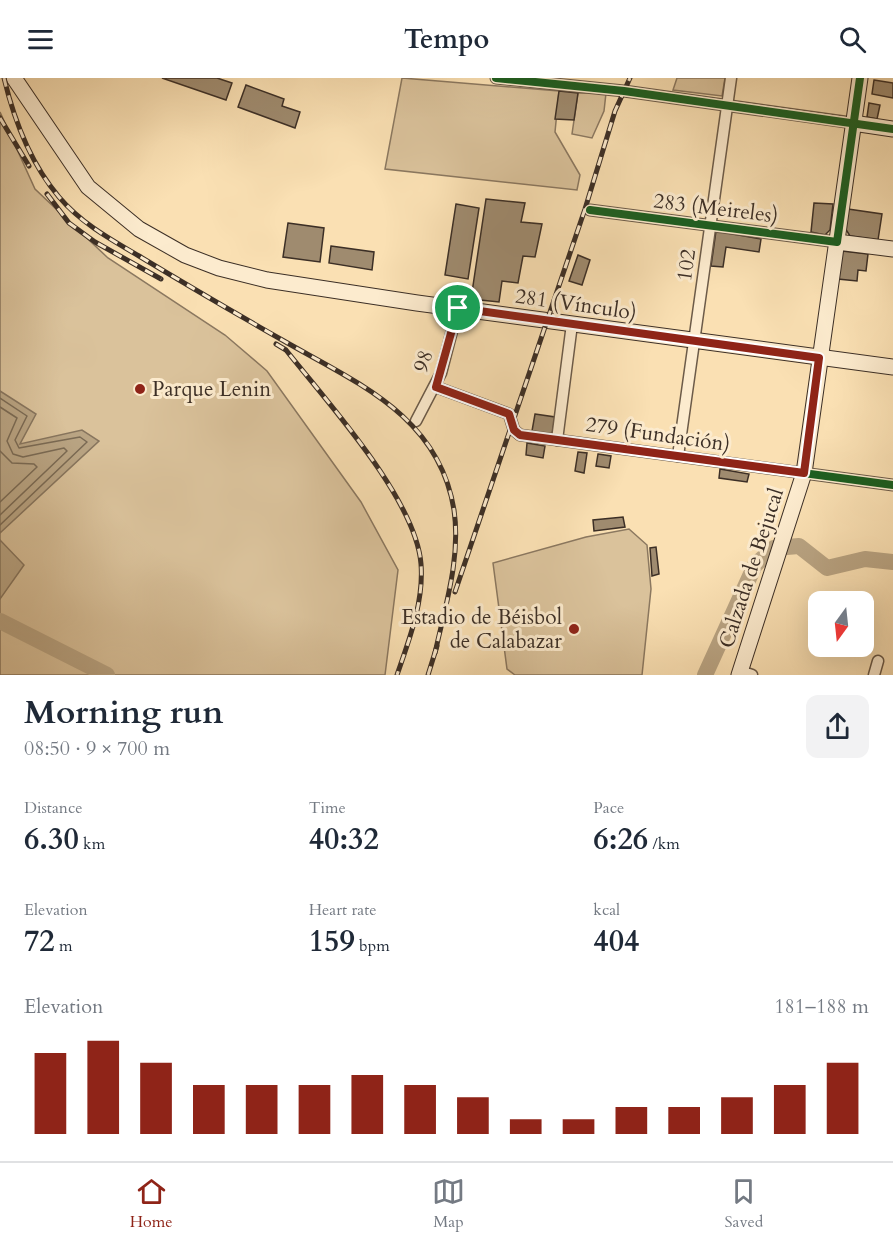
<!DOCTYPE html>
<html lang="en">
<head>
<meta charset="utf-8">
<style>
  :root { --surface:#fff; --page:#f2f2f3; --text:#1f2937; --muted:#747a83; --line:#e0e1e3; --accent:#8f2418 }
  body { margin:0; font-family:Cardo,serif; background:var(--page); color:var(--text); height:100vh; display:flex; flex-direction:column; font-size:22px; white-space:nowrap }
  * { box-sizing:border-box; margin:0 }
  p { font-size:20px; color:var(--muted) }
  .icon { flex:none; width:33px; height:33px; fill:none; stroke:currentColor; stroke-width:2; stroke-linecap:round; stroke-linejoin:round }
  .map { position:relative; height:597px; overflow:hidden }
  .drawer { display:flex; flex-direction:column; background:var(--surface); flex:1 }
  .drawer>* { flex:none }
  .needle { width:39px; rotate:195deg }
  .controls { position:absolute; left:808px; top:513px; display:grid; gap:12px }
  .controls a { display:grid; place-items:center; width:66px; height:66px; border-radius:12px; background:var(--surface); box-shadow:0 6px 24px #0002; font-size:30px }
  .pin { position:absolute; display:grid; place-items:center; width:51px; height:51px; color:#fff; margin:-26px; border:3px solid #fff; border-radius:50%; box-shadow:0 2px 6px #0007 }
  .round { display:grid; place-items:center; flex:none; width:63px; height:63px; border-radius:12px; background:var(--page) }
  .head { display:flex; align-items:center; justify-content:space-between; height:102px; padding:0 24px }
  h1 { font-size:33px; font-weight:800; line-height:45px }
  .stats { display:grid; grid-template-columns:repeat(3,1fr); gap:9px; height:102px; padding:6px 24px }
  .stats div { display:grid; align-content:center }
  .stats b { font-size:30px; font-weight:800 }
  .stats small { font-size:16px; font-weight:400 }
  .stats p { font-size:16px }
  .chart { height:168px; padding:12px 24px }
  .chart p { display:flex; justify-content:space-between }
  .chart svg { width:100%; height:108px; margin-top:6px; stroke:var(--accent); stroke-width:6 }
  header { display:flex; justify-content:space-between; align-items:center; height:78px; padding:0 24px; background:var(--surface); font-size:27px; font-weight:800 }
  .dock { display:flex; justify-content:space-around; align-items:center; height:84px; border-top:2px solid var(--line); background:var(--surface); font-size:16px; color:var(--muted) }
  .dock a { display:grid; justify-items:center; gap:3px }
  .dock .current { color:var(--accent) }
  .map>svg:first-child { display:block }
  .green { fill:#dac29b; stroke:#8b7860; stroke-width:1.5 }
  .water { fill:#b9a483; stroke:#87755e; stroke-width:1.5 }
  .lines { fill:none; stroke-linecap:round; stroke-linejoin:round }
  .shore { stroke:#7a6a54; stroke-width:1.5 }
  .river { stroke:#b9a483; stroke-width:16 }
  .building { fill:#9f8b6f; stroke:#3c2f26; stroke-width:1.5 }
  .street-casing { stroke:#6c5b49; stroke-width:13 }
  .secondary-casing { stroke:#3c2f26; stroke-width:17 }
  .street { stroke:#fcebce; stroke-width:10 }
  .secondary { stroke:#fcebce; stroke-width:15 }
  .rail-casing { stroke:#3c2f26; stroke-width:5 }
  .rail { stroke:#fcebce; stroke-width:3; stroke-dasharray:9; stroke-linecap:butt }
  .cycleway-casing { stroke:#fcebce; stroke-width:11 }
  .cycleway { stroke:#1b5e20; stroke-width:8 }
  .route-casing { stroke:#fff; stroke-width:12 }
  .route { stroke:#8f2418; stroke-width:8 }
  .poi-dot { fill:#8f2418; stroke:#fcebce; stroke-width:2 }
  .labels { text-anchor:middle; stroke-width:6; stroke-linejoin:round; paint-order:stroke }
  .street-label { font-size:21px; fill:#3c2f26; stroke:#fcebce }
  .poi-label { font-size:21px; fill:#3c2f26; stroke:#fcebce; text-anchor:start }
</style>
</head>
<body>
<header><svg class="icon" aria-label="menu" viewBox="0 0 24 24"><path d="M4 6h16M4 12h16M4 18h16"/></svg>Tempo<svg class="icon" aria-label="search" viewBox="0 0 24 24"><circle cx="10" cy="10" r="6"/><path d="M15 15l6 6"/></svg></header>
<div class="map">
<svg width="893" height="597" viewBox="0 0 893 597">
  <rect width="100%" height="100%" fill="#fae0b3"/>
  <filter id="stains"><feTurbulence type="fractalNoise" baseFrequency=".00333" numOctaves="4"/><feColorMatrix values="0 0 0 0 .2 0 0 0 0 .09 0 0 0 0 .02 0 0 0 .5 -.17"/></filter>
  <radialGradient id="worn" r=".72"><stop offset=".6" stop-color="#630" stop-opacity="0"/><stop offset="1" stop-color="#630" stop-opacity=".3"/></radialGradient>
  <!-- green -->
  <g class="green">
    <polygon points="402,0 559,13 555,54 580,97 577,112 385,91"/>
    <polygon points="677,0 725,0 722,18 673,12"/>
    <polygon points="578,15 606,15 604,33 592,60 572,56"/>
    <polygon points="0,34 35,111 108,180 225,257 267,293 361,424 398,492 385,597 0,597"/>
    <polygon points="629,451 647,467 651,511 642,597 515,597 507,591 493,485 586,459"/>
  </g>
  <!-- water -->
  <g class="water">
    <polygon points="0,313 36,336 20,366 82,352 99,363 0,455"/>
    <polygon points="0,462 24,487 0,521"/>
  </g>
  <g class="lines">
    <!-- shore -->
    <g class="shore">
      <polyline points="0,320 27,338 15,362 19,370 80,359 87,364 0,447"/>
      <polyline points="0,329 17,340 7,363 13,376 23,379 64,370 67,373 0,437"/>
      <polyline points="0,373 12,385 34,386 37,389 0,424"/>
    </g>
    <!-- river -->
    <g class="river">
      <polyline points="0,543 107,597"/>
      <polyline points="705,597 755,487 774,470 799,468 827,490 865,481 893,484"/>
    </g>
  </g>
  <!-- building -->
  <g class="building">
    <polygon points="162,0 217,0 232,5 226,22"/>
    <polygon points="874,2 893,5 893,20 872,16"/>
    <polygon points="246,7 284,21 282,28 300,34 295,50 238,29"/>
    <polygon points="559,13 578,15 574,42 555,41"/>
    <polygon points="869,25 880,27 877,41 867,39"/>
    <polygon points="486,121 525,125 521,144 542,146 535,179 523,178 518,205 502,203 499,224 471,221"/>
    <polygon points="814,125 833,126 830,152 825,157 811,154"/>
    <polygon points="456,126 479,130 468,201 445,197"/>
    <polygon points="848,131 882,136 878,162 850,158 845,150"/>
    <polygon points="288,145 324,150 320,184 283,179"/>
    <polygon points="716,153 761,161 759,174 726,169 723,189 711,188"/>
    <polygon points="331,168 374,174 372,192 329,185"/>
    <polygon points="842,173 868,176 866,193 858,192 857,203 838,201"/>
    <polygon points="578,177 590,182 582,207 569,203"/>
    <polygon points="535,336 555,339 552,357 532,353"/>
    <polygon points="527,365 545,368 543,380 526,377"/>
    <polygon points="578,374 587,375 584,395 575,393"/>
    <polygon points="598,376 611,378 609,390 596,388"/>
    <polygon points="720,391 749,396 747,404 719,400"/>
    <polygon points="623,439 625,449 594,453 593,442"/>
    <polygon points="656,469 659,496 652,498 650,470"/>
  </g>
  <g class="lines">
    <defs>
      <g id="street">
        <polyline points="496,0 624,13 853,45"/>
        <polyline points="590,132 837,164"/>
        <polyline points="436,309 509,336 514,352 520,357 893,407"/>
        <polyline points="416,343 441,295 458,230"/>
        <polyline points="557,362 572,246"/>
        <polyline points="678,378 731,0"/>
        <polyline points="740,593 752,597"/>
        <polyline points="874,597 878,583"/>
      </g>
      <g id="secondary">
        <polyline points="14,0 88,109 139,151 185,177 219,190 267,202 417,225 893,289"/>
        <polyline points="853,45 893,51"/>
        <polyline points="837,164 893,171"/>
        <polyline points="739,597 804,395 860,0"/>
      </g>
    </defs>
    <!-- street casing -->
    <use href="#street" class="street-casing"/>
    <!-- secondary casing -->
    <use href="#secondary" class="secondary-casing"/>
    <!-- street -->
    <use href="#street" class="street"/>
    <!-- secondary -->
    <use href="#secondary" class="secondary"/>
    <defs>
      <g id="rail">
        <path d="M4,0C14,42 31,86 59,119C81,145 110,161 139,178C187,207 235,235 284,263C357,305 439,338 454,432C461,480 445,529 435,575"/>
        <polyline points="0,40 29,88"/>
        <polyline points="47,116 69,145 95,164 161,201"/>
        <path d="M276,266L286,272C327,324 416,421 421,486C424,524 409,562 397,597"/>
        <polyline points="455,514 585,131 615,33 630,0"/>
        <polyline points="428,597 437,568"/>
      </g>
    </defs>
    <!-- rail casing -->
    <use href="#rail" class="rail-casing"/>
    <!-- rail -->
    <use href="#rail" class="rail"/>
    <defs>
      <g id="cycleway">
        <polyline points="496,0 624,13 893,51"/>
        <polyline points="590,132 837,164 860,0"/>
        <polyline points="436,309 509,336 514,352 520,357 893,407"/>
      </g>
    </defs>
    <!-- cycleway casing -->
    <use href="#cycleway" class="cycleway-casing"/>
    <!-- cycleway -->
    <use href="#cycleway" class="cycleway"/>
  </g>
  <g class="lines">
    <defs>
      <polygon id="route" points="458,230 819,280 804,395 520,357 514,352 509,336 436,309"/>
    </defs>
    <!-- route casing -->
    <use href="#route" class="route-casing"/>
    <!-- route -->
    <use href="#route" class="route"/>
  </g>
  <!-- markers -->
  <g class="poi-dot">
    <circle cx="140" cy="311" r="6"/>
    <circle cx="574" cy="551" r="6"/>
  </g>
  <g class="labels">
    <!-- street labels -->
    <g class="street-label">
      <text transform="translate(716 130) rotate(7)" y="7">283 (Meireles)</text>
      <text transform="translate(686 187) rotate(-82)" y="7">102</text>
      <text transform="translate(576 226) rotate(8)" y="7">281 (Vínculo)</text>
      <text transform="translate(423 283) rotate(-73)" y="7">98</text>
      <text transform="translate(658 356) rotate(8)" y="7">279 (Fundación)</text>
      <text transform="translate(751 490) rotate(-72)" y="7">Calzada de Bejucal</text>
    </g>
    <!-- poi labels -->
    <g class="poi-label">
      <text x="152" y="318">Parque Lenin</text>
      <text x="562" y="546" text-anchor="end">Estadio de Béisbol<tspan x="562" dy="24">de Calabazar</tspan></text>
    </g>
  </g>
  <rect width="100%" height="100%" filter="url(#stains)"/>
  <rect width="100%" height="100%" fill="url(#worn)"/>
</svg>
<div class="controls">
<a><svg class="needle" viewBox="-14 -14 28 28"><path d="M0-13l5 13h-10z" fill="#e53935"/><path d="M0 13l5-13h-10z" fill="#747a83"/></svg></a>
</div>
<div class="pin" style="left:458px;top:230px;background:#1e9e55"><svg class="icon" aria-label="arrive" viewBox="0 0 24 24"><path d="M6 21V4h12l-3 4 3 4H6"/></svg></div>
</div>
<section class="drawer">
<div class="head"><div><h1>Morning run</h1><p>08:50 · 9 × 700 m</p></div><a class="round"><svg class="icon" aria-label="share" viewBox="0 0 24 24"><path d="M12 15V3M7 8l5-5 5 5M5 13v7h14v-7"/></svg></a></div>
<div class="stats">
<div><p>Distance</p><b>6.30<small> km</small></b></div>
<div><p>Time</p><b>40:32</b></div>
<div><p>Pace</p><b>6:26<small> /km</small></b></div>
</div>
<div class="stats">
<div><p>Elevation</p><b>72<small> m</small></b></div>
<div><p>Heart rate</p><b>159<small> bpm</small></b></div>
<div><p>kcal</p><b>404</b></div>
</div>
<div class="chart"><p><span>Elevation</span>181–188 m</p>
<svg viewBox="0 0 160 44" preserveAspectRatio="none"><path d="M5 44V11M15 44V6M25 44V15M35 44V24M45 44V24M55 44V24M65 44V20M75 44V24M85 44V29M95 44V38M105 44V38M115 44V33M125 44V33M135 44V29M145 44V24M155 44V15"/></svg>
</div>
</section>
<nav class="dock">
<a class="current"><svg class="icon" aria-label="home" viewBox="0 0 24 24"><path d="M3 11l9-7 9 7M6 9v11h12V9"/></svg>Home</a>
<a><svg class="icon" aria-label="map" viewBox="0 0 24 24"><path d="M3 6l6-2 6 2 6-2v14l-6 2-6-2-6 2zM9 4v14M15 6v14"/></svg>Map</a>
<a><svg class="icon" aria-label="saved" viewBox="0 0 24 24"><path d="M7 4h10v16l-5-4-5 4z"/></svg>Saved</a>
</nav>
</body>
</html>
